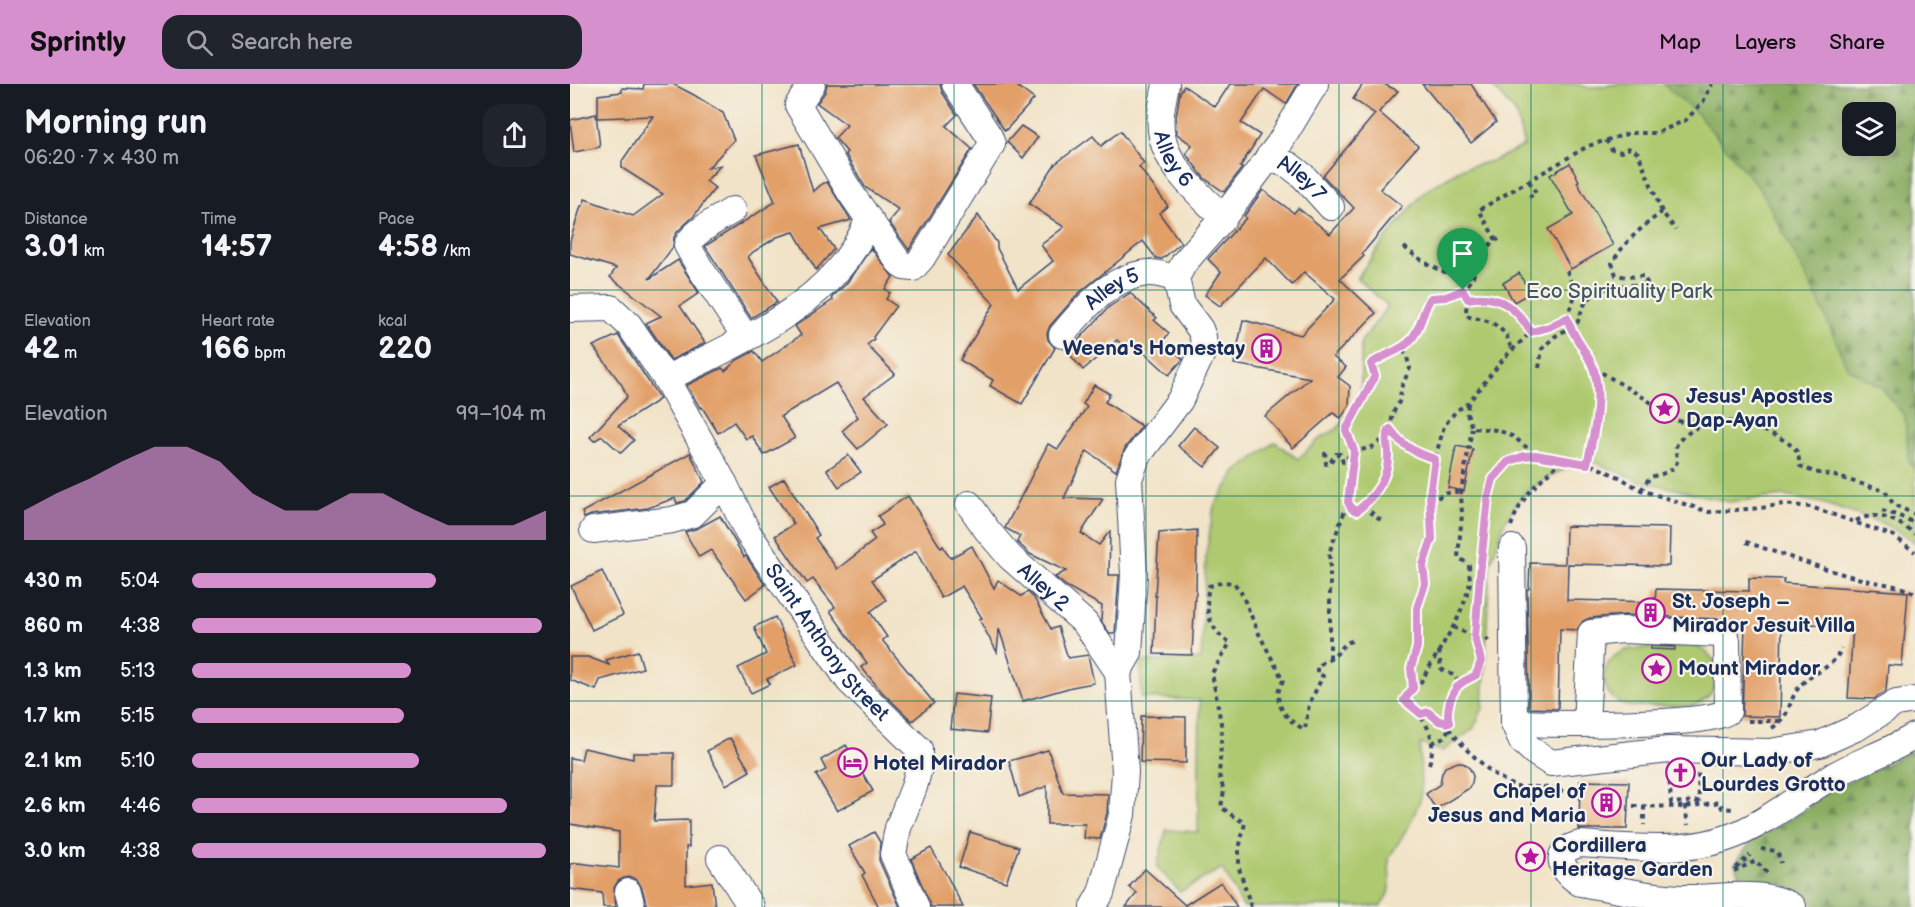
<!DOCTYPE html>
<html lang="en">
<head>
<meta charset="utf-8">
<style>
  :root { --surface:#171b24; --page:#20242c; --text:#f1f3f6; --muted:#9ea1a6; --accent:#d690ce }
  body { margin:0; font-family:"Balsamiq Sans",sans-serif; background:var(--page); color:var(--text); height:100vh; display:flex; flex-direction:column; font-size:22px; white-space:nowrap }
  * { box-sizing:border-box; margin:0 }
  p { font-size:20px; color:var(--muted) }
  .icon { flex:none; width:33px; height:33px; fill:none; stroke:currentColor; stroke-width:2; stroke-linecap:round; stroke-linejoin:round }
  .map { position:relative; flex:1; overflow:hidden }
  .panel { display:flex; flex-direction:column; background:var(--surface); width:570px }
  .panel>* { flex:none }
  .buttons { position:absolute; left:1272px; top:18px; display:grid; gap:12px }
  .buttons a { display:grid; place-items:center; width:54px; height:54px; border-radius:12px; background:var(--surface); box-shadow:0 3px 15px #0003; font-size:30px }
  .pin { position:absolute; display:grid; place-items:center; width:51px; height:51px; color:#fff; margin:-62px -26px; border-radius:50% 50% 50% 0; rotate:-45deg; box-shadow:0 0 6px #0007 }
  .pin .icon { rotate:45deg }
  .round { display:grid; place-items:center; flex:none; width:63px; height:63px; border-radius:18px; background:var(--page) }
  .headline { display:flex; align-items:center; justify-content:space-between; height:102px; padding:0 24px }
  h1 { font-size:33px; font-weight:600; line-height:45px }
  .metrics { display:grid; grid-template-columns:repeat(3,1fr); gap:9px; height:102px; padding:6px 24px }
  .metrics div { display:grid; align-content:center }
  .metrics b { font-size:30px; font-weight:600 }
  .metrics small { font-size:16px; font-weight:400 }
  .metrics p { font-size:16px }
  .chart { height:168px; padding:12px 24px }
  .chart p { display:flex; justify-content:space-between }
  .chart svg { width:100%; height:108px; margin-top:6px; fill:var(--accent); opacity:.7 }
  ul { padding:0 24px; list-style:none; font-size:20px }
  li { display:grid; grid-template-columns:96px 72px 1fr; align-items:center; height:45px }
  li i { height:15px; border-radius:8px; background:var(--accent) }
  header { display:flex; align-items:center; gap:36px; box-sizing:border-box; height:84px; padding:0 30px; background:var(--accent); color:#111 }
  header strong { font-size:28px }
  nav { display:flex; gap:33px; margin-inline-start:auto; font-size:21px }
  .search { width:420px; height:54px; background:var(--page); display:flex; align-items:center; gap:15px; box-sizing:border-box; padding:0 21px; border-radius:18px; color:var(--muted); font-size:22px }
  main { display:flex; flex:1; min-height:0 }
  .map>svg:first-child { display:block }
  .forest { fill:url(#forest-firs); stroke:#526e60; stroke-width:1.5; fill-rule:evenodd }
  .green { fill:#aec96f; stroke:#647c66; stroke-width:1.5 }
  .building { fill:#e29f68 }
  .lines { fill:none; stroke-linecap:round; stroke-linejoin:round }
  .minor-casing { stroke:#3b4a6e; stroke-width:28 }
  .path { stroke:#3b4a6e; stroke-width:4; stroke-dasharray:4.5 4.5; stroke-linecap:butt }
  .minor { stroke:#fff; stroke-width:26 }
  .route-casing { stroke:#fff; stroke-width:12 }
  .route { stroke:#d690ce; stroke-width:8 }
  .grid { fill:none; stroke:#0f766e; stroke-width:1.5; stroke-opacity:0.55 }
  .labels { text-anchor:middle; stroke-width:4.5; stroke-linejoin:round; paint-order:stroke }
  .street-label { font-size:21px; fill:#1b2f5e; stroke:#f7f3e8 }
  .park-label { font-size:21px; fill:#405662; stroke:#f7f3e8 }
  .poi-label { font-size:21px; font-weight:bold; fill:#1b2f5e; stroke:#f7f3e8; text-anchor:start }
</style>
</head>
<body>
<header>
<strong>Sprintly</strong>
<div class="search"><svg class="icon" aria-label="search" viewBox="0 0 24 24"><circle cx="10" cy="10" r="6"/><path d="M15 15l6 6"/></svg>Search here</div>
<nav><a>Map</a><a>Layers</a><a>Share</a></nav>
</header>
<main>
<section class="panel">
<div class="headline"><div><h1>Morning run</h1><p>06:20 · 7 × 430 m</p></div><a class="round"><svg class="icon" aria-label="share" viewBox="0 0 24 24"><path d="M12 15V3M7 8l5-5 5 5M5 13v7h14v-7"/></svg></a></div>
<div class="metrics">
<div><p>Distance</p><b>3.01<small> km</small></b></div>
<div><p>Time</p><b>14:57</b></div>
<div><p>Pace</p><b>4:58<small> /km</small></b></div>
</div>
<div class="metrics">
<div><p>Elevation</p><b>42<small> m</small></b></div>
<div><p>Heart rate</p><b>166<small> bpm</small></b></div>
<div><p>kcal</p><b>220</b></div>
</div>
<div class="chart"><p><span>Elevation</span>99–104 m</p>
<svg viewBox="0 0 160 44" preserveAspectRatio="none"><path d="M0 44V32L10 25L20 19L30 12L40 6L50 6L60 12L70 25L80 32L90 32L100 25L110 25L120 32L130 38L140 38L150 38L160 32V44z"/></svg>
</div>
<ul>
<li><b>430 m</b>5:04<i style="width:69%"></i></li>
<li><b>860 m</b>4:38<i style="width:99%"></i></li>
<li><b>1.3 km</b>5:13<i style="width:62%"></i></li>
<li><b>1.7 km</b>5:15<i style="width:60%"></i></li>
<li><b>2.1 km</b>5:10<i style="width:64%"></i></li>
<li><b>2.6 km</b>4:46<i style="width:89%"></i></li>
<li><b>3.0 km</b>4:38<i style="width:100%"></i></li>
</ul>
</section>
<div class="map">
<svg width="1345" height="823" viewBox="0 0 1345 823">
  <defs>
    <pattern id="forest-firs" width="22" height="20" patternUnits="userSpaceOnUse" patternTransform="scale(1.5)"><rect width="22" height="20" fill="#8aad62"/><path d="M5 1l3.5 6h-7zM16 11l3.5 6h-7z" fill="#708d54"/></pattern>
  </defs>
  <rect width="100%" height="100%" fill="#f7f3e8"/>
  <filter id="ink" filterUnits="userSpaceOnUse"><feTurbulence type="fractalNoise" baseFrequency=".0167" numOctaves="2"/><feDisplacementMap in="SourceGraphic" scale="12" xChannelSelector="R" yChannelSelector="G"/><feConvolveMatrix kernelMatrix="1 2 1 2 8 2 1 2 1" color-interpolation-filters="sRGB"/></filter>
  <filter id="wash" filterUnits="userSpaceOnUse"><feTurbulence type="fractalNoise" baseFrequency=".008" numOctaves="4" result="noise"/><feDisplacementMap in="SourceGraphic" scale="24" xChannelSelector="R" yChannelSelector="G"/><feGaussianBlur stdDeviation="1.35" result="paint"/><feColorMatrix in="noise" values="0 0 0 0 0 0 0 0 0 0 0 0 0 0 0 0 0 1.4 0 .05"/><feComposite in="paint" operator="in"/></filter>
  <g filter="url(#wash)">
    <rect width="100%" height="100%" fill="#f1e3c7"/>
    <!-- forest -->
    <g class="forest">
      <path d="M920,0H1007L1018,4L1049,0H1345V19L1343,21L1345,24V386L1339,379L1335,333L931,198L767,345L783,326L791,305V258L818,222L787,194L808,165L854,108L891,85L923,77L954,62L946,29ZM1282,28H1316V62H1282Z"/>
      <polygon points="1345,666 1345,823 1245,823 1239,815 1211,799 1170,797 1165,780 1182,756 1227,731 1263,705"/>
    </g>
    <!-- green -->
    <g class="green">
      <polygon points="920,0 1007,0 1018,4 1049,0 1093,0 1128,30 1192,108 1250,220 1277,284 1311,303 1335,333 1339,379 1345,386 1345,459 1338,453 1312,439 1252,419 1214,412 1159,418 1068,396 1024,378 1013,378 986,389 955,408 935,437 920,481 913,624 903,645 873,667 850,660 851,714 840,740 819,774 820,806 811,822 673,823 652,784 610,808 587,783 596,746 628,748 630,616 571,614 571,578 631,575 636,471 644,422 666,388 705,358 728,375 749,355 767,345 783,326 791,305 791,258 818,222 787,194 808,165 854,108 891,85 923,77 954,62 946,29"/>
      <path d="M1121,561C1157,570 1156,612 1121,622H1057C1024,611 1028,573 1060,565Z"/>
    </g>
    <g id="blocks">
      <!-- building -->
      <g class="building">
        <polygon points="74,0 103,0 124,11 153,29 164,56 138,84 151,81 136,97 145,104 124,132 108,147 104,153 103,163 79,195 108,176 129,209 110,222 135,259 101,276 76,239 91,232 40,193 46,184 0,170 0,157 11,122 13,122 15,115 63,132 93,110 52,84 52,77 83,32 28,34 28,11 52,8 52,4 73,5"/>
        <polygon points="257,0 370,0 372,8 387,31 376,42 402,65 339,166 319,138 329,126 295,103 275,70 277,68 265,54 277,41 247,19 255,8"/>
        <polygon points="403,0 444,0 464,15 435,47"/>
        <polygon points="660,0 728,0 716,20 694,5 671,39 690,51 670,83 672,84 654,108 634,94 616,70 622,61 607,50 606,33 610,8 614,2 645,23"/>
        <polygon points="793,0 814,0 828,7 809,28 848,62 810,105 832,122 792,170 794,172 770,195 806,229 763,273 776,283 768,293 780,302 779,322 771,334 763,329 723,364 695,332 740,294 664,280 673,236 731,251 765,215 734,188 722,201 696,174 650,222 635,211 651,188 638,175 676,134 674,132 693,106 724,129 728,124 760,150 784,124 753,92 805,30 783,15"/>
        <polygon points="852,0 901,0 926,38 901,59"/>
        <polygon points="26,30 30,63 4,68 0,36"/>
        <polygon points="451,42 468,53 453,74 437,58"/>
        <polygon points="550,47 574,79 569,83 598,122 589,129 611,159 592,175 586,174 573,157 508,210 480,242 477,249 478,256 485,264 452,320 420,302 423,296 390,276 424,220 378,171 408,131 427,159 427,164 448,205 483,177 471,161 494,143 459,120 485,80 523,52 531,62"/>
        <polygon points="229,60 243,108 252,100 257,98 281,136 250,145 264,165 246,186 224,148 207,153 183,168 178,173 207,218 181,234 135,162 205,118 186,71"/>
        <polygon points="1000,79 1009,97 1007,98 1043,161 1001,185 978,145 1003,131 980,91"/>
        <polygon points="301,164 323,193 315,205 320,209 316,215 326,222 303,253 304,255 297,261 325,290 294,313 318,340 288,365 272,347 288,333 266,299 211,332 225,354 194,371 182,352 176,355 164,338 148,349 132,323 130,324 117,301 152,284 155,287 167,276 184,267 192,278 231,251 225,242 263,216 262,213 276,200"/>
        <polygon points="949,189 960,209 944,218 933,199"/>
        <polygon points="560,209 587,234 584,236 599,249 593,257 613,275 599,291 563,258 556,265 547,256 513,286 495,265 504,261 539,223"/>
        <polygon points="48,251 90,315 48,342 64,356 51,369 32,352 24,357 20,353 57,313 52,301 23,262"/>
        <polygon points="524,301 540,310 535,318 572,342 555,364 546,387 517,367 494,414 533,415 511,449 529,461 540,447 539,491 549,491 545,550 540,550 531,537 532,522 496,502 485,493 496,487 460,470 447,458 450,452 435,444 478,360 488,365 517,323 513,320"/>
        <polygon points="624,343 650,364 635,383 608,362"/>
        <polygon points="886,362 903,365 894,407 878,404"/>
        <polygon points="120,369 134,398 115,417 107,419 105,414 78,424 21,431 14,434 12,428"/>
        <polygon points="278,371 291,388 269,403 257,386"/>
        <polygon points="214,394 249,451 245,454 267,485 305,456 300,449 313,441 308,432 338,412 371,464 373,462 380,474 402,462 424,504 428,496 451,512 458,508 464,514 481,545 488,543 498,574 518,571 524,599 502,603 453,617 429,545 427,568 409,535 412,534 392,502 371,514 346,467 302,496 316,516 300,528 317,553 312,556 364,619 342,637 313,609 291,583 297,579 260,527 265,523 243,495 237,499 205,452 224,440 199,403"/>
        <polygon points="150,432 174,473 176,472 195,501 176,515 141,466 129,473 115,448 128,444"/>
        <polygon points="996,442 1100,444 1099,482 998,480 997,516 1085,518 1086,505 1179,507 1179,494 1214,495 1213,499 1338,508 1332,582 1318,581 1316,607 1304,615 1278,614 1283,543 1212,538 1210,633 1172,632 1175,541 1164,541 1153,535 1054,531 1020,534 1013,537 1007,546 990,545 988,625 959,624 957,505 959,505 960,479 995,480"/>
        <polygon points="627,446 626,511 625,511 622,571 584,570 586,512 585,512 589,449"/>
        <polygon points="32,487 53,531 22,546 1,502"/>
        <polygon points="205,533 227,581 197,595 200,600 181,609 168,584 196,570 184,543"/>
        <polygon points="1081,562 1105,563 1105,566 1081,565"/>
        <polygon points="68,567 73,584 30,596 26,606 0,596 0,573 18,573 39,581 36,576"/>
        <polygon points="384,610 421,614 417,649 380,645"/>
        <polygon points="571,632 616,633 616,679 570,678"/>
        <polygon points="160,654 180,687 156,701 137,667"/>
        <polygon points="276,661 303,707 267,727 246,691 256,686 251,676"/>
        <polygon points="14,664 63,675 63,669 104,669 104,701 87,701 84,737 119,736 119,763 116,763 116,801 142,798 145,823 77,823 72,804 68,797 61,793 54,794 48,797 44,804 46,823 33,823 32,809 0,805 0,780 8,779 49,784 49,748 0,740 0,674 11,676"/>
        <polygon points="478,666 493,709 538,710 537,729 530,755 514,754 515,740 477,740 477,702 449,713 439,677"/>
        <polygon points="888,678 895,680 900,685 903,692 902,699 898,705 866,725 856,710 870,700 872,689 875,683"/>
        <polygon points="1010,697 1059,698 1057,745 1009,745"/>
        <polygon points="304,748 310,758 309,776 330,823 309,823 292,791 295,789 279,762"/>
        <polygon points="400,748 449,763 436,798 389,783"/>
        <polygon points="361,764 377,792 393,823 361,823 341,775"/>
        <polygon points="575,785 615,821 651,798 667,823 556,823 567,809 559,803"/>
      </g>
    </g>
  </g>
  <g filter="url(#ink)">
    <use href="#blocks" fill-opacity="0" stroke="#3b4a6e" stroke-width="1.5"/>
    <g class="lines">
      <defs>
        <g id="minor">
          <polyline points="242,0 228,21 280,108 328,177 334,183 343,184 352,174 422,60 419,52 385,0"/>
          <path id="s1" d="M596,0C593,17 588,34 592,52C598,85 631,111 653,134"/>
          <path id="s2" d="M698,74L719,81L733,92L761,123"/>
          <path d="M163,126C149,135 125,146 117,161L130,184L176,254"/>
          <path id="s3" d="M0,225L41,224L59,241L96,295L154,399L178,449L279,597L349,665V684L344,703L328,744L323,770L346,823"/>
          <path id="s4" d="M492,251C514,224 541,192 578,189C587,188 598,193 606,194"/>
          <path d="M96,295C170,257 267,219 298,136"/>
          <path id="s5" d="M399,420L417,446L440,473L515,539L548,588"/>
          <polyline points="23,446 102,436 123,430 154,399"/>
          <polyline points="942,464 944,639 952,657 964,668 981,679 1099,666 1200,668 1250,660 1288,643 1326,619 1345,616"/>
          <path d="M944,639C976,640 1141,643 1158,627L1157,556L1152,550L1053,546L1021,549L1016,639"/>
          <polyline points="150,774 181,823"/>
          <polyline points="58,808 62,823"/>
          <polyline points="523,823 531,809 552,731 555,688 548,588 559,569 564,491 559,395 567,373 610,316 634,265 633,253 630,245 612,221 606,194 614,179 653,134 709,60 745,0"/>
          <path d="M1223,823C1195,805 1151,814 1119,814C1083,814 1046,805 1010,799C990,786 981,766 1011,760C1068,764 1130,772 1182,743C1210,728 1235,708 1263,692C1289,677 1319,668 1345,652"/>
        </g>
      </defs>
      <!-- minor casing -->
      <use href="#minor" class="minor-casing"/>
      <!-- path -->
      <g class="path">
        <polyline points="1036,56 1042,66 1051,68 1058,64 1068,69 1092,128 1106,146"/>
        <polyline points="959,97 966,109 959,113"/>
        <polyline points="926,156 909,126 1018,62 1060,49 1087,49 1116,36 1133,18 1142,0"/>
        <path d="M834,163C855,180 873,192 901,192"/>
        <path d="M997,187C1000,195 1005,206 1004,214C1002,223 996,228 998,237C1001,253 1016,267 1022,282C1033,309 1024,352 1017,379"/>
        <path d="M893,206L898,215C892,238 901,232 917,237C925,239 931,246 937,251L938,259L943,264"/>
        <path d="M898,215C928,209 946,223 961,248"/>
        <path d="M969,284L972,265L984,253L1007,239C1011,232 1011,224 1017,217C1031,201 1059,201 1078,200L1073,192L1057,193L1046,191L1042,179C1055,157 1072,143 1092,128"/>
        <polyline points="1024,284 1076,315 1102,335 1127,342"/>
        <polyline points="898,320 897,329 902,344 928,346 944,353 966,371 1017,379 1049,393 1071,406 1139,428 1191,424 1214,420 1241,423 1324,452 1345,468"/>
        <path d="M820,345C832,362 846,369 865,375"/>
        <polyline points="755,368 756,380 759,380 766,370 770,370 773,378 784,367 801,364 815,354 820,345 823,329 830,316 831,304 840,284 836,270 830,264"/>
        <path d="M965,371C936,373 925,388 918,414L905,553L911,577L906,591L889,600L883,610L877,628L879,645L896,665L921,688L945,703H973L993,707"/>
        <path d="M1071,406L1080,393L1092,390L1104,384L1108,376C1104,365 1105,360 1114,352C1125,344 1133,339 1147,337C1166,335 1217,351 1227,368C1229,372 1229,378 1230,382L1244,388L1265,392L1315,407L1324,421L1345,430"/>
        <path d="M778,418L782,425L787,427C810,408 823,384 815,354"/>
        <path d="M860,419C870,411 879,407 891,408"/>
        <polyline points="793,422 813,438"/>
        <polyline points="1312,427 1327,431 1345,439"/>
        <path d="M1286,437C1307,425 1328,437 1345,450"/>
        <path d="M941,442C951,413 969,396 992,377"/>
        <path d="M1176,458C1214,471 1252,485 1291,495C1309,500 1329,500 1345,510"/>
        <polyline points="883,543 905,553"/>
        <polyline points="907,561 920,554"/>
        <polyline points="869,567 871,585 885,592 889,600"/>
        <path d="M760,574V480L759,469L778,418L784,367L776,346L805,292L801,280C813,271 828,268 839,258C851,246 852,227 861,214C871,213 886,212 894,205C912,188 900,170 929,155"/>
        <polyline points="843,604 849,601 886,538 894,519 900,499 899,481 888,473 892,430 891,408 902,344"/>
        <polyline points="851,630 858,628 869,637 879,639"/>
        <polyline points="1178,637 1212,637"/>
        <path d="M1202,644C1223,630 1217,617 1230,602C1242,588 1265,584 1271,564"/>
        <polyline points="862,659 874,653 879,645"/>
        <path d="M859,680C869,652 854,633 834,616L843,604L841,584L847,563V524L855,499L853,481L862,455L860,410L865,375L874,342L886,327L898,319L935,273L961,248L979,242L997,234"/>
        <polyline points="1099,689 1101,719 1129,717 1128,687"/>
        <polyline points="1063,722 1115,723 1150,718 1152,724 1162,725"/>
        <polyline points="1074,722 1074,741"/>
        <polyline points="1115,722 1118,741"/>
        <polyline points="1191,765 1207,767 1211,779"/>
        <polyline points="1166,784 1180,771"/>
        <polyline points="1164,787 1186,777 1197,789"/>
        <path d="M681,823L669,784V765L675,739L663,732L651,723L654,707L649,691L652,645L642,589L660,559C639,546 634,525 639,502L654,498L664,499L671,508L689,550L713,596C712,600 708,606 708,610C708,626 721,640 735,645L739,620L753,592L747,589V583C752,578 755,578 760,575C771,569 772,558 785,556"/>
      </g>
      <!-- minor -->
      <use href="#minor" class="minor"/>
    </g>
  </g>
  <g class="lines" filter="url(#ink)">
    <defs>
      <path id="route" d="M893,206L898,215C928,209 946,223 961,248L979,243L997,234C1002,252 1016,266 1023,283C1033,312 1024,351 1017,380L966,371L954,372L938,378L923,395L918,414L911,479L905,553L911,577L906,591C901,594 893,597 889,601C880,610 876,627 879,639L869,637L858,628L851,630L834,616L843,604L841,584L847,563V524L855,500L853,481L862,455L860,410L865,375C846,369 832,362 820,345C813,358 819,359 818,373C818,395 803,414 787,427L782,425L778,418L784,367L776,346L805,292L801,280C813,271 828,268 839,258C851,246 852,227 861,214L876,213Z"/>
    </defs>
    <!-- route casing -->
    <use href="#route" class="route-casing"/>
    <!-- route -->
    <use href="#route" class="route"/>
  </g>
  <!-- grid -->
  <path class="grid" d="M192,0V823M384,0V823M576,0V823M769,0V823M961,0V823M1153,0V823M0,206H1345M0,412H1345M0,617H1345"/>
  <!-- icons -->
  <defs>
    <symbol id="building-ring" viewBox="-11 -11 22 22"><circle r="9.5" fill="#f7f3e8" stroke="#b5179e" stroke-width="1.5"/><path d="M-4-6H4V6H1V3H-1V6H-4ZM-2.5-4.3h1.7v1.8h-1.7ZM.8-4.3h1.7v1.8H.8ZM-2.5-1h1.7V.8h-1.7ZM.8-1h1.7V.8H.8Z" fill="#b5179e"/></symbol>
    <symbol id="sight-ring" viewBox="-11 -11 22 22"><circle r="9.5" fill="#f7f3e8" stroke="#b5179e" stroke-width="1.5"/><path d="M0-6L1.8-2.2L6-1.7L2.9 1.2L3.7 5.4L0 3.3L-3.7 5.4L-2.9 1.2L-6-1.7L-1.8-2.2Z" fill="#b5179e"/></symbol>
    <symbol id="hotel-ring" viewBox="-11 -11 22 22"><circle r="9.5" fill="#f7f3e8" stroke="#b5179e" stroke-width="1.5"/><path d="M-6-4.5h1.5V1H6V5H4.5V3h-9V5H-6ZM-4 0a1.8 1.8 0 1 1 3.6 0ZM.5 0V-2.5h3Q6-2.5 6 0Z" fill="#b5179e"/></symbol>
    <symbol id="church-ring" viewBox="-11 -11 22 22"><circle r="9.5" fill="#f7f3e8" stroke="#b5179e" stroke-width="1.5"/><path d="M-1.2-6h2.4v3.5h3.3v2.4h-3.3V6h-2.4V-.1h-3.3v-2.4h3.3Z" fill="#b5179e"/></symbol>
  </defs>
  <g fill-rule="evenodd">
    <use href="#building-ring" x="680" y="248" width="33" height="33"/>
    <use href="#sight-ring" x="1078" y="308" width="33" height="33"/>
    <use href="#building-ring" x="1064" y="512" width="33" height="33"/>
    <use href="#sight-ring" x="1070" y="568" width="33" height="33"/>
    <use href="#hotel-ring" x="266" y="662" width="33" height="33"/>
    <use href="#church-ring" x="1094" y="672" width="33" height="33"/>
    <use href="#building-ring" x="1020" y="702" width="33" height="33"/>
    <use href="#sight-ring" x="944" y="756" width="33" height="33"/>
  </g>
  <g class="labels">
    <!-- street labels -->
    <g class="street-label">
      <text dy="7" stroke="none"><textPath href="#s1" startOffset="78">Alley 6</textPath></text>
      <text dy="7" stroke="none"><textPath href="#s2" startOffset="40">Alley 7</textPath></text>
      <text dy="7" stroke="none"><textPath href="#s4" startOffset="69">Alley 5</textPath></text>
      <text dy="7" stroke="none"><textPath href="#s5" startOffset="112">Alley 2</textPath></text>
      <text dy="7" stroke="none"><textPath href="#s3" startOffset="441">Saint Anthony Street</textPath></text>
    </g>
    <!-- park labels -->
    <g class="park-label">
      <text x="1049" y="214">Eco Spirituality Park</text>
    </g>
    <!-- poi labels -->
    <g class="poi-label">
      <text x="675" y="271" text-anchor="end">Weena's Homestay</text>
      <text x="1116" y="319">Jesus' Apostles<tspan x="1116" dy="24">Dap-Ayan</tspan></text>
      <text x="1102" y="524">St. Joseph –<tspan x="1102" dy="24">Mirador Jesuit Villa</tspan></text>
      <text x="1108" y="591">Mount Mirador</text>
      <text x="1131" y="683">Our Lady of<tspan x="1131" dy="24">Lourdes Grotto</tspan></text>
      <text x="303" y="686">Hotel Mirador</text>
      <text x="1016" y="714" text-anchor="end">Chapel of<tspan x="1016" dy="24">Jesus and Maria</tspan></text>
      <text x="982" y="768">Cordillera<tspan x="982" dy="24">Heritage Garden</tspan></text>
    </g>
  </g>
</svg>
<div class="buttons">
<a><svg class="icon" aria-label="layers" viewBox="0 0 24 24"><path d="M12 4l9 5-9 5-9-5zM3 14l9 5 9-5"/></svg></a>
</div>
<div class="pin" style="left:893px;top:206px;background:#1e9e55"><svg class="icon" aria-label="arrive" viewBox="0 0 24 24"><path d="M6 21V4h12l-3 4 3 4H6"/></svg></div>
</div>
</main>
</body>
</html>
